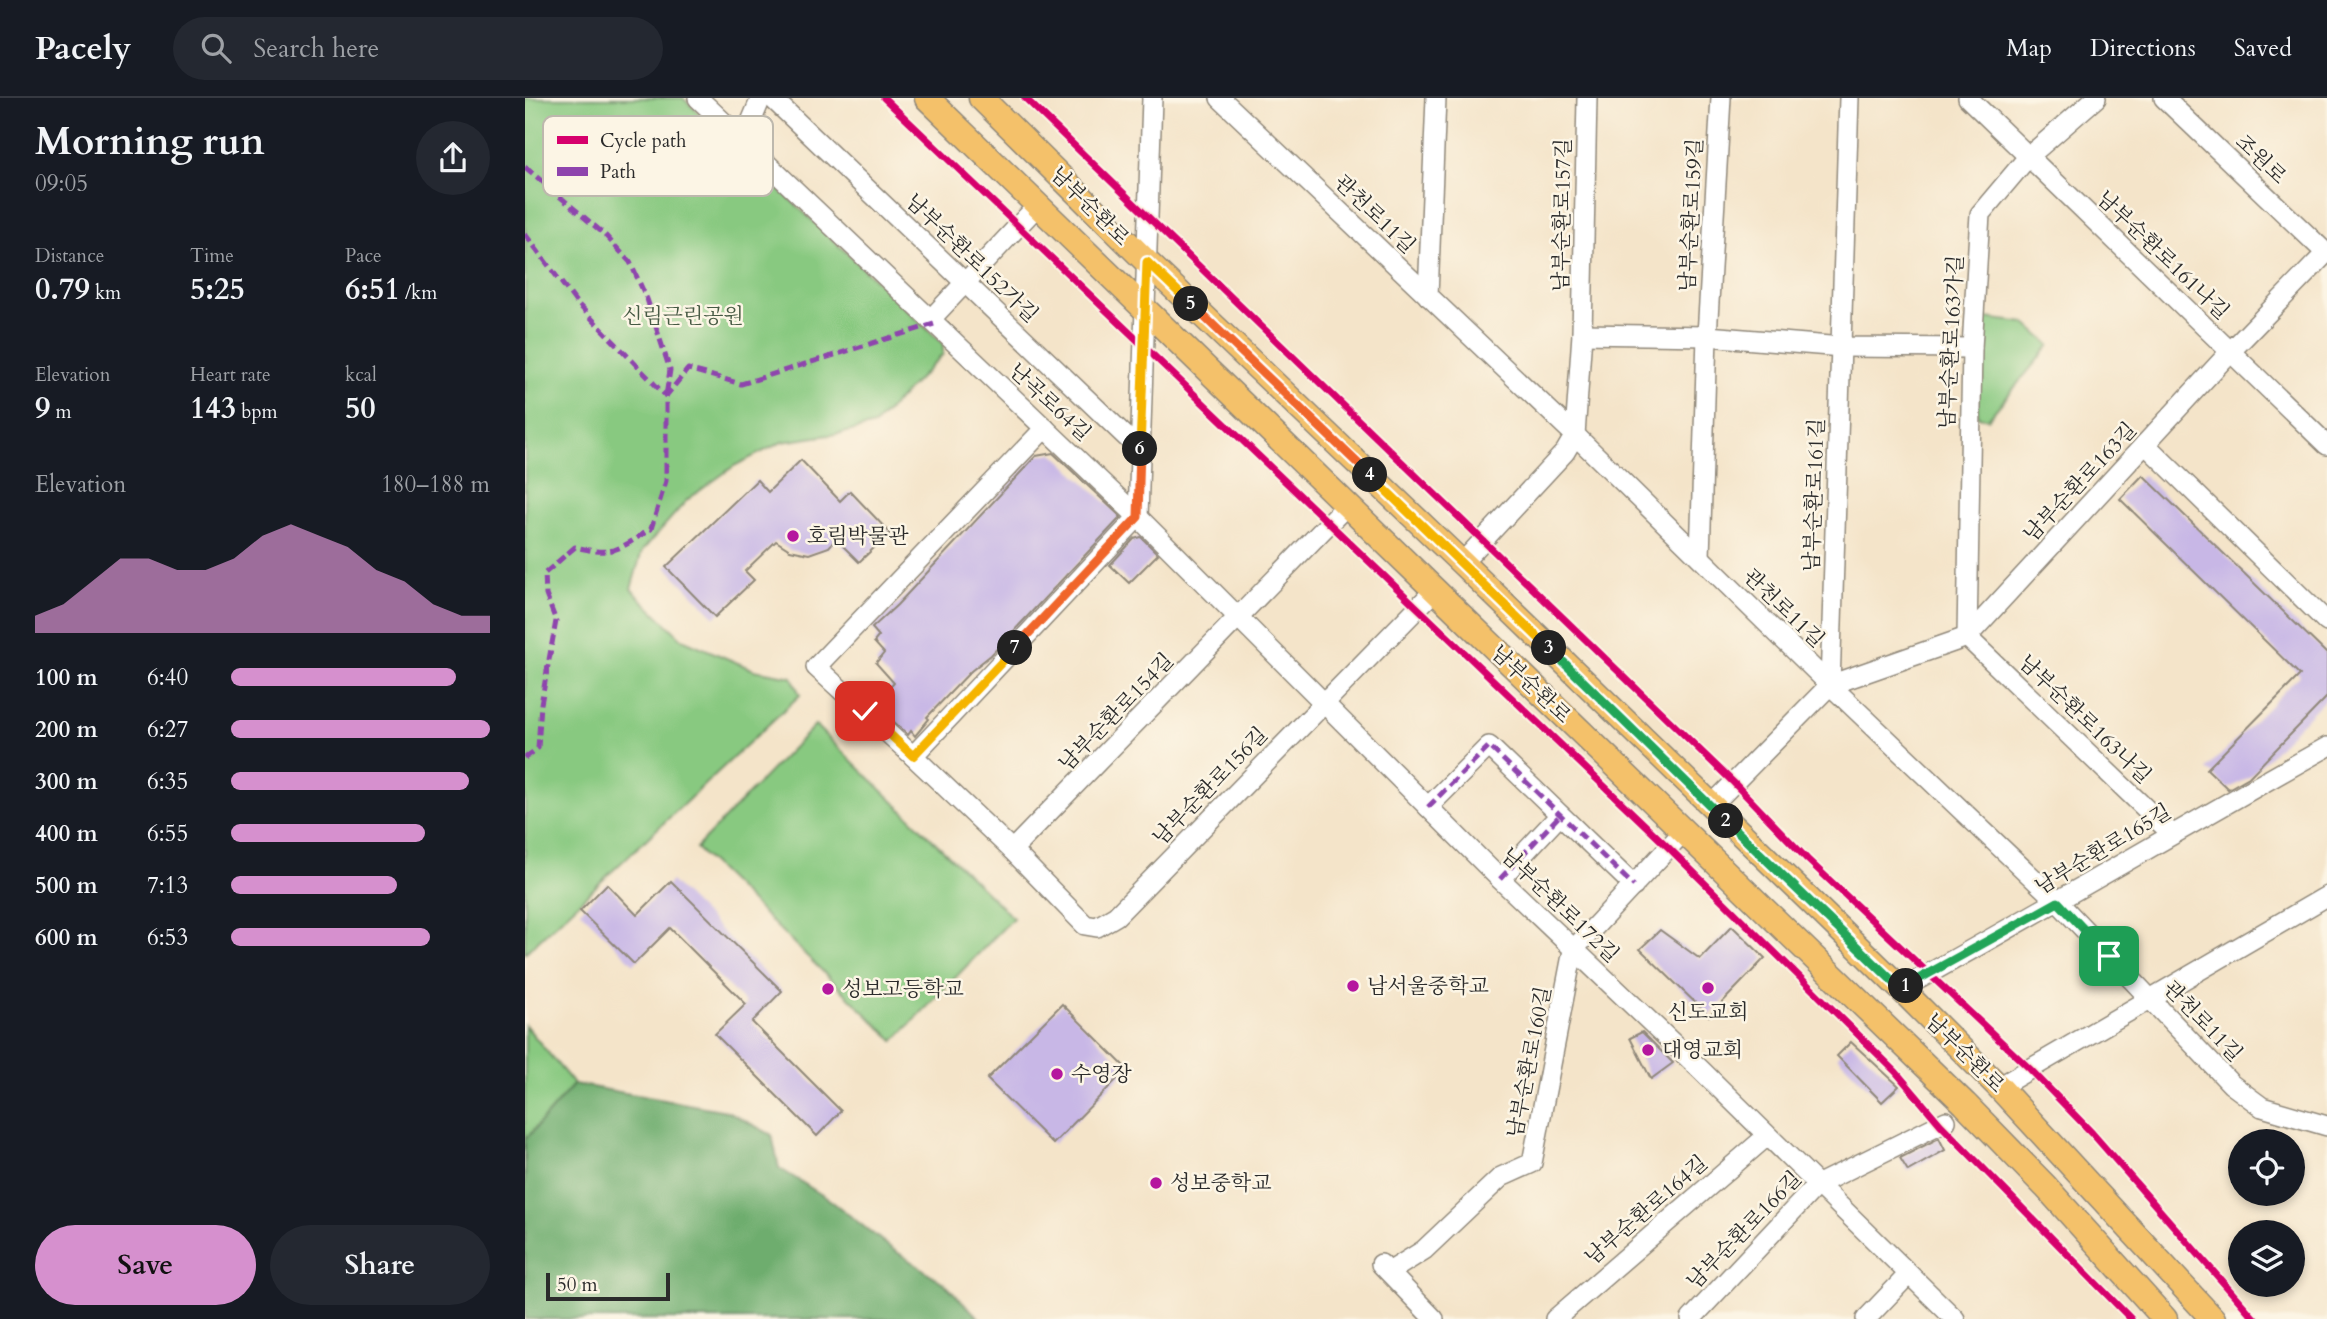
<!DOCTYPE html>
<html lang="en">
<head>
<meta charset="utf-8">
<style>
  :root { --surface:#171b24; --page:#242831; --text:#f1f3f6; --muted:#9ea1a6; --line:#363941; --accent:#d690ce }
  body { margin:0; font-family:Cardo,"Noto Serif KR",serif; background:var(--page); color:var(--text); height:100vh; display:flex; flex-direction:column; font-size:26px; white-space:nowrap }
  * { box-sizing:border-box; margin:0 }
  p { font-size:23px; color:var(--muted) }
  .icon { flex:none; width:38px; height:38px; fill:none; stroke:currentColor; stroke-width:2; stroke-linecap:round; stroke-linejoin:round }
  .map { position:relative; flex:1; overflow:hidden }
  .side { display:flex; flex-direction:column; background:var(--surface); width:525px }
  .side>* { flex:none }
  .fabs { position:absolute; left:1703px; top:1031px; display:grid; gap:14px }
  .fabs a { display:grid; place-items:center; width:77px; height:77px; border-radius:50%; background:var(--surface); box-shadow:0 4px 10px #0003; font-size:35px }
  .scale { position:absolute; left:21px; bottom:18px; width:124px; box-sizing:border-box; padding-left:7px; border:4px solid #2b2b2b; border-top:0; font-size:19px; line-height:24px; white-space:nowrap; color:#2b2b2b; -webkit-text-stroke:5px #fcf5e5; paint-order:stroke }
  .pin { position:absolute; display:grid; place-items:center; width:60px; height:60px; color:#fff; margin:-30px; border-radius:14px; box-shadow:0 4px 10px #0006 }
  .km { position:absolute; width:35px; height:35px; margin:-18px; border-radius:50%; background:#222; color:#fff; font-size:19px; line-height:35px; text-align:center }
  .round { display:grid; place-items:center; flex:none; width:74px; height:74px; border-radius:37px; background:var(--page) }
  .summary { display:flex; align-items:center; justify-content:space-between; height:119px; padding:0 35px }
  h1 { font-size:38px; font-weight:700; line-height:52px }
  .stats { display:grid; grid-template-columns:repeat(3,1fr); gap:10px; height:119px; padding:7px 35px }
  .stats div { display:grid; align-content:center }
  .stats b { font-size:30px; font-weight:700 }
  .stats small { font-size:19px; font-weight:400 }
  .stats p { font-size:19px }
  .chart { height:196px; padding:14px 35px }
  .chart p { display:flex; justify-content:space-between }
  .chart svg { width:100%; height:126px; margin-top:7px; fill:var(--accent); opacity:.7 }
  .cta { display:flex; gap:14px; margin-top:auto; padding:14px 35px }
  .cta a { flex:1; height:80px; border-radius:42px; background:var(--accent); color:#111; font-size:28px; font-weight:700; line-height:80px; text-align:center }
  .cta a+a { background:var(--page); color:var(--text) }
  ul { padding:0 35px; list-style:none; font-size:23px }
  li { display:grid; grid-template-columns:112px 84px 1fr; align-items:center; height:52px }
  li i { height:18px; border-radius:9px; background:var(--accent) }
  header { display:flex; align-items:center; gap:42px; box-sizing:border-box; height:98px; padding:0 35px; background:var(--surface); border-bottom:2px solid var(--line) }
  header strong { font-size:33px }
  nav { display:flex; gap:38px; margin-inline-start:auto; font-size:24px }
  .search { width:490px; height:63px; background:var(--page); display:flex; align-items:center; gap:18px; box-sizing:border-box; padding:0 24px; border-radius:38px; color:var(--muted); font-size:26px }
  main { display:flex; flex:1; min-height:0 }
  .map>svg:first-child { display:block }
  .green { fill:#88c980; stroke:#5a7a56; stroke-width:2 }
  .forest { fill:#6ead6e; stroke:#4c6c4c; stroke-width:2 }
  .building { fill:#c8b7e6 }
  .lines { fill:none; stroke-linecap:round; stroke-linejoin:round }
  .minor-casing { stroke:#90887a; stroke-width:22 }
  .major-casing { stroke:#90887a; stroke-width:27 }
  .minor { stroke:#fff; stroke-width:19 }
  .major { stroke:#f4c16a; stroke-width:24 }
  .quiet { stroke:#8e44ad; stroke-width:5; stroke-dasharray:10 5; stroke-linecap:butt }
  .cycleway-casing { stroke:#fcf5e5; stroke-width:11 }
  .cycleway { stroke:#d6006c; stroke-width:7 }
  .split-1-casing { stroke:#fff; stroke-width:14 }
  .split-2-casing { stroke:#fff; stroke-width:14 }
  .split-3-casing { stroke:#fff; stroke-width:14 }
  .split-4-casing { stroke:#fff; stroke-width:14 }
  .split-5-casing { stroke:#fff; stroke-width:14 }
  .split-6-casing { stroke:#fff; stroke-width:14 }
  .split-7-casing { stroke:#fff; stroke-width:14 }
  .split-8-casing { stroke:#fff; stroke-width:14 }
  .split-1 { stroke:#22a559; stroke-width:9 }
  .split-2 { stroke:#22a559; stroke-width:9 }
  .split-3 { stroke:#22a559; stroke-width:9 }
  .split-4 { stroke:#f5b400; stroke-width:9 }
  .split-5 { stroke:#f0652b; stroke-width:9 }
  .split-6 { stroke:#f5b400; stroke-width:9 }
  .split-7 { stroke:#f0652b; stroke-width:9 }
  .split-8 { stroke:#f5b400; stroke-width:9 }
  .poi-dot { fill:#b5179e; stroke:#fcf5e5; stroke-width:2.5 }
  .labels { text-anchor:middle; stroke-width:5; stroke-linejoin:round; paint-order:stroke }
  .street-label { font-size:21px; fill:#2b2b2b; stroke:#fcf5e5 }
  .park-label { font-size:21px; fill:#475a44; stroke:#fcf5e5 }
  .poi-label { font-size:21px; fill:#2b2b2b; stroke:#fcf5e5; text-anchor:start }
  .key { fill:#fcf5e5; stroke:#bdb8ad; stroke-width:2 }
  .key-label { font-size:19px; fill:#2b2b2b }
</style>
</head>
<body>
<header>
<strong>Pacely</strong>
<div class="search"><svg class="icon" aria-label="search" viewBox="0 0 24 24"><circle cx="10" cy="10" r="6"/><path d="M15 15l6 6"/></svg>Search here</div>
<nav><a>Map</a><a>Directions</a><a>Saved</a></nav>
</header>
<main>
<section class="side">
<div class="summary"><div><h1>Morning run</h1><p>09:05</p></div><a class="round"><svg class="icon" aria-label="share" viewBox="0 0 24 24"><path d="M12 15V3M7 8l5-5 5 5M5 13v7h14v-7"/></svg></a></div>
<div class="stats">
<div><p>Distance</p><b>0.79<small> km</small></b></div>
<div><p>Time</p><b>5:25</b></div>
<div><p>Pace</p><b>6:51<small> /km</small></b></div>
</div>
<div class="stats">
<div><p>Elevation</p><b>9<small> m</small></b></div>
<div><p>Heart rate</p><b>143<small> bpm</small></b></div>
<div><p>kcal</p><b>50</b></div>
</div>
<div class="chart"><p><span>Elevation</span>180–188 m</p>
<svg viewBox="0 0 160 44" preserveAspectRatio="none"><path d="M0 44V38L10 34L20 26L30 18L40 18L50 22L60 22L70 18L80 10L90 6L100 10L110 14L120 22L130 26L140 34L150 38L160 38V44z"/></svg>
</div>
<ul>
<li><b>100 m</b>6:40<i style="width:87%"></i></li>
<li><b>200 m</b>6:27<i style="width:100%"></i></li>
<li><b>300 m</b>6:35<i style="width:92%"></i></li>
<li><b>400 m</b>6:55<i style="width:75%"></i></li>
<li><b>500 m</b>7:13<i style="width:64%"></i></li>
<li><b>600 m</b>6:53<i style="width:77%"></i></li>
</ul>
<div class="cta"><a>Save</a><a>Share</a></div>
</section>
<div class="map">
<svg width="1802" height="1221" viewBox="0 0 1802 1221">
  <rect width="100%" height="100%" fill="#fcf5e5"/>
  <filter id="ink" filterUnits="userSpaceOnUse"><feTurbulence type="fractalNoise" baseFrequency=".0143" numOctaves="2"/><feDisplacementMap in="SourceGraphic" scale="14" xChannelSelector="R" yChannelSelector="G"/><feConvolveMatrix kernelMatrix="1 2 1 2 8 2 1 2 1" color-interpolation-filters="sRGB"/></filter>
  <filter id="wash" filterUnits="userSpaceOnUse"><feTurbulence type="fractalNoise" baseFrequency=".00686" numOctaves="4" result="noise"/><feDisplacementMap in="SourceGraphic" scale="28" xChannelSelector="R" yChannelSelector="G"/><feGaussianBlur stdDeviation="1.57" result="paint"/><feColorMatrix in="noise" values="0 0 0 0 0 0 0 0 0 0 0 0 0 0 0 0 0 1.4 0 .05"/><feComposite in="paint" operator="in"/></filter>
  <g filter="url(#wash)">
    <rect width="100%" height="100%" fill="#f4e4c9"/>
    <!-- green -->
    <g class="green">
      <polygon points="0,0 158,0 418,246 418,256 349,327 318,335 257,344 209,368 162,402 117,453 106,491 157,541 229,572 267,579 275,597 0,855"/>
      <polygon points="1453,219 1500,225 1525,247 1463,321 1453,319"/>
      <polygon points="290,627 488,820 369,943 171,750"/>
      <polygon points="0,927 49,986 0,1042"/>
    </g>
    <!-- forest -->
    <polygon class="forest" points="49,986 202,1013 247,1037 254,1070 305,1102 366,1150 420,1186 455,1221 0,1221 0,1042"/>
    <g id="blocks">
      <!-- building -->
      <g class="building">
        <polygon points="528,355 596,419 466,557 446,573 402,619 404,621 390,638 386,633 383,637 350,606 369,585 351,565 359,555 349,544 354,538 347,530 372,507 511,358"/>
        <polygon points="276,362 315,403 325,393 365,435 334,464 311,441 304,449 284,456 265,452 251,443 220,473 229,482 190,519 141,469 232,382 243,394"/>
        <polygon points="1618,377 1802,556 1802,599 1724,679 1703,691 1682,671 1775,577 1595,401"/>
        <polygon points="616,439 633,456 604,485 585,467 609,441"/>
        <polygon points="146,783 257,893 227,924 316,1013 292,1038 190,936 221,906 145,830 109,866 55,813 82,786 112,817"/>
        <polygon points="1207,828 1240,860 1184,918 1115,851 1135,832 1175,861"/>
        <polygon points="537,906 602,971 528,1046 462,981"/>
        <polygon points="1117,934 1148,965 1126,981 1105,940"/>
        <polygon points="1326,944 1374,988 1357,1004 1312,958"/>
        <polygon points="1414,1040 1420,1052 1383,1073 1375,1060"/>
      </g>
    </g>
  </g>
  <g filter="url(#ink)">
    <use href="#blocks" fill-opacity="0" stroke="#90887a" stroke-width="2"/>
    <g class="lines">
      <defs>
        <g id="minor">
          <polyline points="173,0 613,419 975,781 1176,972 1430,1221"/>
          <polyline points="247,0 615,352"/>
          <polyline points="695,0 1050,337 1305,587 1533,804 1706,986 1737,1009 1802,1028"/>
          <polyline points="1443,0 1802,347"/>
          <polyline points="1571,0 1503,59 1455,116 1447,250 1442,539 1647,736"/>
          <polyline points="1639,0 1802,156"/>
          <polyline points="218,43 236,0"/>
          <polyline points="903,198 911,0"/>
          <polyline points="405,222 513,107"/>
          <polyline points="1057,236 1182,238 1317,249 1447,250"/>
          <polyline points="520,330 291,569 388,658 613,419 627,0"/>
          <polyline points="1620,346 1802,524"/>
          <polyline points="1175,459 1182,238 1196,0"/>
          <polyline points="937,465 1040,354 1050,337 1057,236 1062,0"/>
          <polyline points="1305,587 1442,539 1705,254 1802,154"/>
          <polyline points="388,658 487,752 821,408"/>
          <polyline points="1186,708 1305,587 1324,0"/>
          <polyline points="903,709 964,648 1109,788"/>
          <polyline points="487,752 560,827 572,829 591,818 910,492"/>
          <polyline points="975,781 1035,717"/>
          <path d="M1376,891C1519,812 1659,729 1802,649"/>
          <polyline points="1474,989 1802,798"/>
          <polyline points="856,1166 909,1221"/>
          <polyline points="864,1174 899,1152 976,1079 1007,1065 1048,852 1159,733"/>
          <polyline points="1030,1221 1242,1038"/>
          <polyline points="1166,1221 1292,1087 1421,1023"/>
          <polyline points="1341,1221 1383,1177"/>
        </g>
        <g id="major">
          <path d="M402,0C748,335 1094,671 1440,1006L1521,1089L1640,1221"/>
          <polyline points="456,0 622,164 937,465 1376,891 1474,989 1688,1221"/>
        </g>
      </defs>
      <!-- minor casing -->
      <use href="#minor" class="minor-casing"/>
      <!-- major casing -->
      <use href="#major" class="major-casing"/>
      <!-- minor -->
      <use href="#minor" class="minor"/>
      <!-- major -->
      <use href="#major" class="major"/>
      <!-- quiet -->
      <g class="quiet">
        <polyline points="0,69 79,136 105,164 122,201 145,272 141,298"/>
        <polyline points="0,136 50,203 141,298"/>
        <path d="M0,660L13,650L16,606L31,523L21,497L20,475L50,449C90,459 93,451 126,431L141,383V298L163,271L216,286L409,226"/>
        <polyline points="903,709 964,648 1109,788"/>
        <polyline points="975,781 1035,717"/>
      </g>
      <defs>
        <g id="cycleway">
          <polyline points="359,0 1144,750 1371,974 1415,1026 1606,1221"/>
          <polyline points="500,0 1209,685 1282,761 1505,971 1567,1035 1730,1221"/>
        </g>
      </defs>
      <!-- cycleway casing -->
      <use href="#cycleway" class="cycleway-casing"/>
      <!-- cycleway -->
      <use href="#cycleway" class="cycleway"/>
    </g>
  </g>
  <g class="lines" filter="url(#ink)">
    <defs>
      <polyline id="split-1" points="1381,888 1533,804 1584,858"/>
      <polyline id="split-2" points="1201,723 1376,891 1381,888"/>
      <polyline id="split-3" points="1024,550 1201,723"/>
      <polyline id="split-4" points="845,377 1024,550"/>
      <polyline id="split-5" points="666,206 845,377"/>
      <polyline id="split-6" points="615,351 622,164 666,206"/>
      <polyline id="split-7" points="490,550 613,419 615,351"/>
      <polyline id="split-8" points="340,613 388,658 490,550"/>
    </defs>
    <!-- split-1 casing -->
    <use href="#split-1" class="split-1-casing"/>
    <!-- split-2 casing -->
    <use href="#split-2" class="split-2-casing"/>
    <!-- split-3 casing -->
    <use href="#split-3" class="split-3-casing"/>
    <!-- split-4 casing -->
    <use href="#split-4" class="split-4-casing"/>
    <!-- split-5 casing -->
    <use href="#split-5" class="split-5-casing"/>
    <!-- split-6 casing -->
    <use href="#split-6" class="split-6-casing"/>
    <!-- split-7 casing -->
    <use href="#split-7" class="split-7-casing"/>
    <!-- split-8 casing -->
    <use href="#split-8" class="split-8-casing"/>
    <!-- split-1 -->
    <use href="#split-1" class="split-1"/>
    <!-- split-2 -->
    <use href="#split-2" class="split-2"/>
    <!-- split-3 -->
    <use href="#split-3" class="split-3"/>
    <!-- split-4 -->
    <use href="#split-4" class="split-4"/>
    <!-- split-5 -->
    <use href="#split-5" class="split-5"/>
    <!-- split-6 -->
    <use href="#split-6" class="split-6"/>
    <!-- split-7 -->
    <use href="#split-7" class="split-7"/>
    <!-- split-8 -->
    <use href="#split-8" class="split-8"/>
  </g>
  <!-- markers -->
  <g class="poi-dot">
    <circle cx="268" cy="438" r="7"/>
    <circle cx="828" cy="888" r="7"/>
    <circle cx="1183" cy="890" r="7"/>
    <circle cx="303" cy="891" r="7"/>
    <circle cx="1123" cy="952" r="7"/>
    <circle cx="532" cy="976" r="7"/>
    <circle cx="631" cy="1085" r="7"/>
  </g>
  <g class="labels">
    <!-- street labels -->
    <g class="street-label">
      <text transform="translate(1736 61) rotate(44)" y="7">조원로</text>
      <text transform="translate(565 108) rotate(45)" y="7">남부순환로</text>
      <text transform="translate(850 116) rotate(44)" y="7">관천로11길</text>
      <text transform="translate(1037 117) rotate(-89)" y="7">남부순환로157길</text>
      <text transform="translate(1166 117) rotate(-87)" y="7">남부순환로159길</text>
      <text transform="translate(1638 157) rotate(44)" y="7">남부순환로161나길</text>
      <text transform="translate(447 160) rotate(44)" y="7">남부순환로152가길</text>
      <text transform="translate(1426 244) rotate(-87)" y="7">남부순환로163가길</text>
      <text transform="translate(525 304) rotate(43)" y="7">난곡로64길</text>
      <text transform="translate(1555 384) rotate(-47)" y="7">남부순환로163길</text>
      <text transform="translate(1289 397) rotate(-88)" y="7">남부순환로161길</text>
      <text transform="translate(1259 510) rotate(44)" y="7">관천로11길</text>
      <text transform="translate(1006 586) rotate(44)" y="7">남부순환로</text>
      <text transform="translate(591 614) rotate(-46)" y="7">남부순환로154길</text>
      <text transform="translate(1560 621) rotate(44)" y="7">남부순환로163나길</text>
      <text transform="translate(685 688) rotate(-46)" y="7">남부순환로156길</text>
      <text transform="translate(1578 751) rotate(-31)" y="7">남부순환로165길</text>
      <text transform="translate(1035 807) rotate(44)" y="7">남부순환로172길</text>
      <text transform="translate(1678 923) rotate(46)" y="7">관천로11길</text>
      <text transform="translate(1440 955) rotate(45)" y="7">남부순환로</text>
      <text transform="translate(1004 964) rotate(-79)" y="7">남부순환로160길</text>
      <text transform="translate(1121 1112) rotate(-41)" y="7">남부순환로164길</text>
      <text transform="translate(1219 1132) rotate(-46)" y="7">남부순환로166길</text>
    </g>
    <!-- park labels -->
    <g class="park-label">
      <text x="158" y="225">신림근린공원</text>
    </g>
    <!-- poi labels -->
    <g class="poi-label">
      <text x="282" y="445">호림박물관</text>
      <text x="842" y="895">남서울중학교</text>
      <text x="317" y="898">성보고등학교</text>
      <text x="1183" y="921" text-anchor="middle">신도교회</text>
      <text x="1137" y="959">대영교회</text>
      <text x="546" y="983">수영장</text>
      <text x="645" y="1092">성보중학교</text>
    </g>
  </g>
  <!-- legend -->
  <rect x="18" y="18" width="230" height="80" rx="10" class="key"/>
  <rect x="32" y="38" width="31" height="8" fill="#d6006c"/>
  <rect x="32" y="69" width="31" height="9" fill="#8e44ad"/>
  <g class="key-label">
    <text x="75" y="49">Cycle path</text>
    <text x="75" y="80">Path</text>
  </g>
</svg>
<div class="fabs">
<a><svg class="icon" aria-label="locate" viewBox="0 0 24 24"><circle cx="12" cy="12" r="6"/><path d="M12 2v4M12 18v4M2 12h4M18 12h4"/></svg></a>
<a><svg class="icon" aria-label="layers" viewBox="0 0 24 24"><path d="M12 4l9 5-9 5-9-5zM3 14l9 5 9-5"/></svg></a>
</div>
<div class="scale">50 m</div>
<div class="pin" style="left:1584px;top:858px;background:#1e9e55"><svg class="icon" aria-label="arrive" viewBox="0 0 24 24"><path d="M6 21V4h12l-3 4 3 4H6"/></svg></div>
<div class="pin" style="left:340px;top:613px;background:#d93025"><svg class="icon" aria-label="check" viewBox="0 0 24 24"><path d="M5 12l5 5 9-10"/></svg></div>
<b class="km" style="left:1381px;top:888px">1</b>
<b class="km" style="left:1201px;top:723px">2</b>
<b class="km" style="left:1024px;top:550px">3</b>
<b class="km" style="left:845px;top:377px">4</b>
<b class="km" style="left:666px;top:206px">5</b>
<b class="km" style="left:615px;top:351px">6</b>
<b class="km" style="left:490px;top:550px">7</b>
</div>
</main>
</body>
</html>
